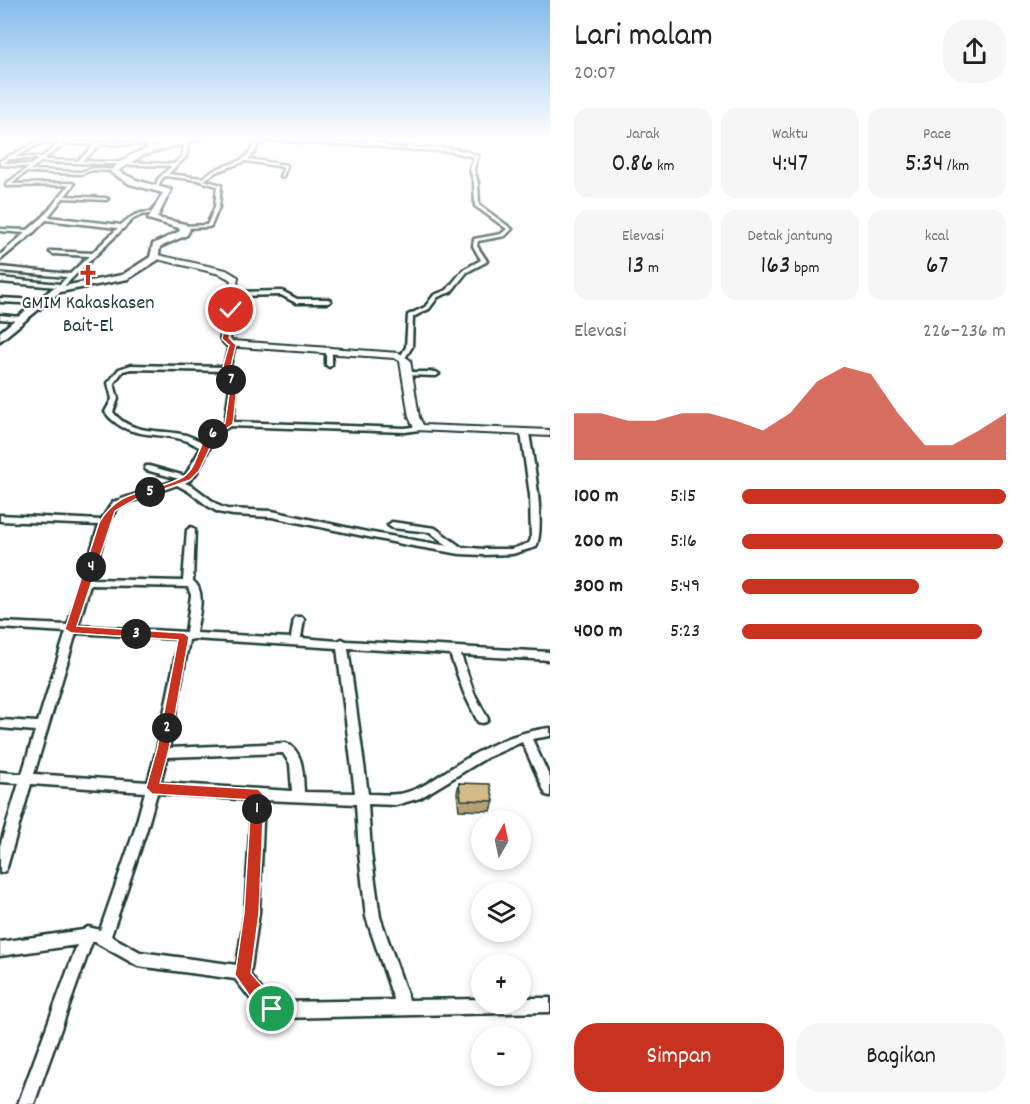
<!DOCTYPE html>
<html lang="id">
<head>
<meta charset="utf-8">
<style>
  :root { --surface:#fff; --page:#f6f6f6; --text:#202124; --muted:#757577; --accent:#c8321e }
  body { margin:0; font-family:Dekko,sans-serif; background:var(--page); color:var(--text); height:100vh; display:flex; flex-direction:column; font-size:22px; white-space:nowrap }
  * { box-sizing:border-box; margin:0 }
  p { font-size:20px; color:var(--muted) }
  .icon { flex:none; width:33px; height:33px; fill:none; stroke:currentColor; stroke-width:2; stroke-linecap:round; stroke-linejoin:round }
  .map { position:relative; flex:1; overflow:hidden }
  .side { display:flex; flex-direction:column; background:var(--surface); width:480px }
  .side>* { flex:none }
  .needle { width:39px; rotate:9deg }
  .fabs { position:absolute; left:471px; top:810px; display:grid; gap:12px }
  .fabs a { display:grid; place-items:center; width:60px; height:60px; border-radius:50%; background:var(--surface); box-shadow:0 3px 9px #0003; font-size:30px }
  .pin { position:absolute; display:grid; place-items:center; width:51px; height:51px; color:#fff; margin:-26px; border:3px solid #fff; border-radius:50%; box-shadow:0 2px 6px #0007 }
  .km { position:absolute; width:30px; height:30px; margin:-15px; border-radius:50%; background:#222; color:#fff; font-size:16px; line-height:30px; text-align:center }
  .round { display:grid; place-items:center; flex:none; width:63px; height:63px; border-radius:24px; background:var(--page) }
  .overview { display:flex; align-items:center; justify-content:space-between; height:102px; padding:0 24px }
  h1 { font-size:33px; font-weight:600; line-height:45px }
  .metrics { display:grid; grid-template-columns:repeat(3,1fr); gap:9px; height:102px; padding:6px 24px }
  .metrics div { display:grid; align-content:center; border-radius:15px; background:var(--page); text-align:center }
  .metrics b { font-size:26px; font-weight:600 }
  .metrics small { font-size:16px; font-weight:400 }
  .metrics p { font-size:16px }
  .chart { height:168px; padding:12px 24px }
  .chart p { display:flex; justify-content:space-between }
  .chart svg { width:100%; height:108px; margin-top:6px; fill:var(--accent); opacity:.7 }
  .cta { display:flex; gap:12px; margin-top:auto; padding:12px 24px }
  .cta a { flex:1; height:69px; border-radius:24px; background:var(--accent); color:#fff; font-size:24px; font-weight:600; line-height:69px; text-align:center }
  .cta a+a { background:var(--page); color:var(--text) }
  ul { padding:0 24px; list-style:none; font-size:20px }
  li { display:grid; grid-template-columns:96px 72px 1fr; align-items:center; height:45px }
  li i { height:15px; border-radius:8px; background:var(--accent) }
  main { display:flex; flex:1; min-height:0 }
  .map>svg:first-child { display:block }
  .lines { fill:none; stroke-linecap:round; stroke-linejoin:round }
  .minor-casing { stroke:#1f3d34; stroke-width:5 }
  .tertiary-casing { stroke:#1f3d34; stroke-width:4 }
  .secondary-casing { stroke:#1f3d34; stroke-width:4 }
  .trunk-casing { stroke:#1f3d34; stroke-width:5 }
  .minor { fill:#fff; fill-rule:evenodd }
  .tertiary { fill:#fff; fill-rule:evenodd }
  .secondary { fill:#fff; fill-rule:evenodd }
  .trunk { fill:#fff; fill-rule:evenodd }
  .wall { fill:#b5a076; stroke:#1f3d34; stroke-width:1.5 }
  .building { fill:#d3ba89; stroke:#1f3d34; stroke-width:1.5 }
  .route { fill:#c8321e; stroke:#fff; stroke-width:1.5 }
  .labels { text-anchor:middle; stroke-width:4.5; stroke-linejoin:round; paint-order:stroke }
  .far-poi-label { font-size:20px; fill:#1f3d34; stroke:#fff }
</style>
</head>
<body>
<main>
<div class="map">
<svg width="550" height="1104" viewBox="0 0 550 1104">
  <rect width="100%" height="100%" fill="#fff"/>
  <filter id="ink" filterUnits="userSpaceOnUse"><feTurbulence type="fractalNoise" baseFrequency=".0167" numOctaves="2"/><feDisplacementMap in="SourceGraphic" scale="12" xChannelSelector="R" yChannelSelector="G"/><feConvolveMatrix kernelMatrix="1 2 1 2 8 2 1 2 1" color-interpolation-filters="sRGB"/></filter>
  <g filter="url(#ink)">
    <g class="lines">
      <defs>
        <g id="minor">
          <path d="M66,139H70L67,142L181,143L180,145L101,144L82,161L174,164L182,157L185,139H189L186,157L168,174L202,178C208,174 213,170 219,168C236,161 247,163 254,144L264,139L340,143L369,142L364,139C374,139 382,145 392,147C421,150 451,143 478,156L474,169L478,183L479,205L512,229L505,236L478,241L477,246L487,261L486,262L467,272L451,292L438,297L429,309L413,317L412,347L405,358L403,359L400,357L406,347L408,315L425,307L434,295L447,290L463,270L481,260L473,246L474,239L501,234L507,229L475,206L474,183L470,169L474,157L449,151L391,149L373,144L340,145L268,140L257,146L255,152L248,159L287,165L283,177L280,176L284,167L246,161L216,172L204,180L221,185L219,207L211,226L209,227L184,228H182V226L207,225L215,207L217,186L198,180L165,176L161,180L157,190H155L158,179L172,166L40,162L30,170L81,172L93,168L117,170L115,171L93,170L81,174L26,172L11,184L72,183L74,184L65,196L106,198L108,199L106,200L63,198L48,217L121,225C131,215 142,210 156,213L141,215L133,219L59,291L54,290L57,287L0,282V278L60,284L67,277L0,271V267L70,274L89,256L53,254L50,252L51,251L92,253L118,228L46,220L33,233L0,260V255L25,233L0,231V229L28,230L43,217L69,185L6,186V184L29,167L0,165V161L39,141H63ZM41,143H60L42,157H15ZM64,144H96L78,161L43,160L46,159V157ZM10,159H39L31,165L3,163Z"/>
          <polygon points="282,291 297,299 328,299 331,301 328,303 296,303 281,295 233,296 230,294 233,292"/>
          <polygon points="0,298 40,300 43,302 40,304 0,302"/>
          <polygon points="210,308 231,308 234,310 231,312 208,311 208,309"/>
          <polygon points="0,315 21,317 24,319 21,321 0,319"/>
          <path d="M232,343L235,345L230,366L236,387L233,422L405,428L419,426L423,428L419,430L405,432L230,426C204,439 204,476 185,483L194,487L219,506L227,509L272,511L367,532L448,546L430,532L392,528L388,525L392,522L435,528L461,547L483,549H512L529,543L531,539L530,495L521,433L525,431L529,433C533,458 546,526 536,547L512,554L483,555L460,554L407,545L272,517L233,515L218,512L208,506L188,491L177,485L119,506L108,523L92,579L183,581L187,530L191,527L195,530L193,581C207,591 198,618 196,633L291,638L294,619L296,617H302L304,619L301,638L338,641L342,639L346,641L550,652V660L461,655L474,693L488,719L486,722L482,723L478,722L464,693L450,654L348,648L368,794C380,794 392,796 404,793C422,789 438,776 453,767C484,747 514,732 550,728V736L532,739L550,778V796L546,795L522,742L486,758L420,798L396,805L368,804L371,853L380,917L409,1000L482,999V1004H520V998H550V1012L281,1018L258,1008L235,979L138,966L95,942H92L34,1104H18L77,945L0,956V942L83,930L88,927L100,930L134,832L145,792L31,784L7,867L5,871L0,873V846L19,783L0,782V772L22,774L35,731L0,728V720L38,722L66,632L0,628V622L68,625L99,525L0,521V515L101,520L113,502L179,479L146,470L145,468L146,466H149L185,476L201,448C195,445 190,441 184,440C155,431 126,440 105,412L112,399L108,383L119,369L131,365L224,367L229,345ZM131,369L225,371L230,387L225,423L212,432L204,443C198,440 192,437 186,435C160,429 130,435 113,412L118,399L114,383L123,371ZM90,585L188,587L191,595L186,632L78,626ZM76,633L179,639L157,749L148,782L34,774ZM194,639L337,648L355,793L304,792C303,775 304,751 286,743L169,748L189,640ZM283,753L290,764L292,791L160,783L167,757ZM157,793L252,800L245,913L237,965L140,952L111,936L146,832ZM264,800L356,804L359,853L366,917L394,1000L281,1002L268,998L250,975L259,913Z"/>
          <polygon points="329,348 332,350 332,365 329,367 326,365 326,350"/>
          <polygon points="407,372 436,372 439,374 436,376 405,375 404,374"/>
        </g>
        <polygon id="tertiary" points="150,139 154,139 150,152 148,153 146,152"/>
        <polygon id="secondary" points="153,254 226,270 238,277 230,339 232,341 399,353 410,360 419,417 423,425 550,430 550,436 415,430 409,417 400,361 394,358 226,346 220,339 231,280 220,274 153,258"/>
        <path id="trunk" d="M189,139H200L143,155L118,171L136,180L171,190L157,218L185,224L190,229L187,235L160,247L158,260L128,279L60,292L0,341V332L53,288L122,275L150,257L153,244L180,231L179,228L148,219L163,193L130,184L110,172C130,148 161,146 189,139Z"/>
      </defs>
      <!-- minor casing -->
      <use href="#minor" class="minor-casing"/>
      <!-- tertiary casing -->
      <use href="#tertiary" class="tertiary-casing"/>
      <!-- secondary casing -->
      <use href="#secondary" class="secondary-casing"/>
      <!-- trunk casing -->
      <use href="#trunk" class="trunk-casing"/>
      <!-- minor -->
      <use href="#minor" class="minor"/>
      <!-- tertiary -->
      <use href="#tertiary" class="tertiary"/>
      <!-- secondary -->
      <use href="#secondary" class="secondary"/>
      <!-- trunk -->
      <use href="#trunk" class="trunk"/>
    </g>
    <!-- wall -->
    <polygon class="wall" points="459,783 494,801 491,811 459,810 457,793"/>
    <!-- building -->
    <polygon class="building" points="459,783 490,784 494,801 461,800"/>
  </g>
  <!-- sky -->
  <linearGradient id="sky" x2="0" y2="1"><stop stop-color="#83bcea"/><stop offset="0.47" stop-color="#fff"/><stop offset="1" stop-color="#fff" stop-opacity="0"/></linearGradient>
  <rect width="550" height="294" fill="url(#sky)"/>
  <!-- route -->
  <path class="route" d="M228,308L234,310L229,338L236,345L231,366L237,387L233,424L215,437L199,471L190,480L136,499L115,511L77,626L184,633L189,637L169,749L160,783L258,789L264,795L259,913L251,973C258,982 277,1001 281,1009L278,1014L272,1017L258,1008L235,975L244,913L251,800L152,794L146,788L157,749L178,640L71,633L65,629L99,523C118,487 153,494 183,477C198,468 197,445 209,434C214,430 220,427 225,423L230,387L223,366L229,345L222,339Z"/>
  <!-- icons -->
  <defs>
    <symbol id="church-bare" viewBox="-9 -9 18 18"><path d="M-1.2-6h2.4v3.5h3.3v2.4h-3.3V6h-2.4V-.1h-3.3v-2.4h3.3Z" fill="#c8321e" stroke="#fff" stroke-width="2.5" paint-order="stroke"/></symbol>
  </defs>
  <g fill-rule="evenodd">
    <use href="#church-bare" x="73" y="260" width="30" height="30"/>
  </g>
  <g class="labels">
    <!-- far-poi labels -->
    <g class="far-poi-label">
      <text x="88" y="308">GMIM Kakaskasen<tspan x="88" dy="23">Bait-El</tspan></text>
    </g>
  </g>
</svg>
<div class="fabs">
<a><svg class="needle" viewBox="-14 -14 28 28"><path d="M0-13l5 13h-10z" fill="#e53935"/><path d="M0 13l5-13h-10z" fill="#757577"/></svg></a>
<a><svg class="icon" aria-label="layers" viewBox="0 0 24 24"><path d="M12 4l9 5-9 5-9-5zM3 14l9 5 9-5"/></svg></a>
<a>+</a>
<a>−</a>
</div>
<div class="pin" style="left:272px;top:1009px;background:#1e9e55"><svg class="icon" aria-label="arrive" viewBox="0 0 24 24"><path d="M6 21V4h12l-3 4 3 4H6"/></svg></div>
<div class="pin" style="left:231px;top:310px;background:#d93025"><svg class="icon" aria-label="check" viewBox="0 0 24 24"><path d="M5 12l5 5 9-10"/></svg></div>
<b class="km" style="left:257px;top:809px">1</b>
<b class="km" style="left:167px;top:728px">2</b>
<b class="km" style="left:136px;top:634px">3</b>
<b class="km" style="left:91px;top:567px">4</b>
<b class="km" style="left:150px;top:492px">5</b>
<b class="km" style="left:213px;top:434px">6</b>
<b class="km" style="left:231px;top:380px">7</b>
</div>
<section class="side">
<div class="overview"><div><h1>Lari malam</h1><p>20:07</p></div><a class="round"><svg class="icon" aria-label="share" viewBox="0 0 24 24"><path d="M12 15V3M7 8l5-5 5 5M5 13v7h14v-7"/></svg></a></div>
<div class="metrics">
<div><p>Jarak</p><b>0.86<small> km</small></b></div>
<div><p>Waktu</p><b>4:47</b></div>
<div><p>Pace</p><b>5:34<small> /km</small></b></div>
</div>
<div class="metrics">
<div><p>Elevasi</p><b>13<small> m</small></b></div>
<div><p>Detak jantung</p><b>163<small> bpm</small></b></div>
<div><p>kcal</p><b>67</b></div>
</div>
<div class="chart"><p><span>Elevasi</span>226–236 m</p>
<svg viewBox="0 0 160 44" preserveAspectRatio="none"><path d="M0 44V25L10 25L20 28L30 28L40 25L50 25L60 28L70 32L80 25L90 12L100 6L110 9L120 25L130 38L140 38L150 32L160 25V44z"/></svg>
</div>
<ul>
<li><b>100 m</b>5:15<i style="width:100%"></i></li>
<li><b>200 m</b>5:16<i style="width:99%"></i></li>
<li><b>300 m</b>5:49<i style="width:67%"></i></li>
<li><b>400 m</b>5:23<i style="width:91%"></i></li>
</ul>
<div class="cta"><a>Simpan</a><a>Bagikan</a></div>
</section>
</main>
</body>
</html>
